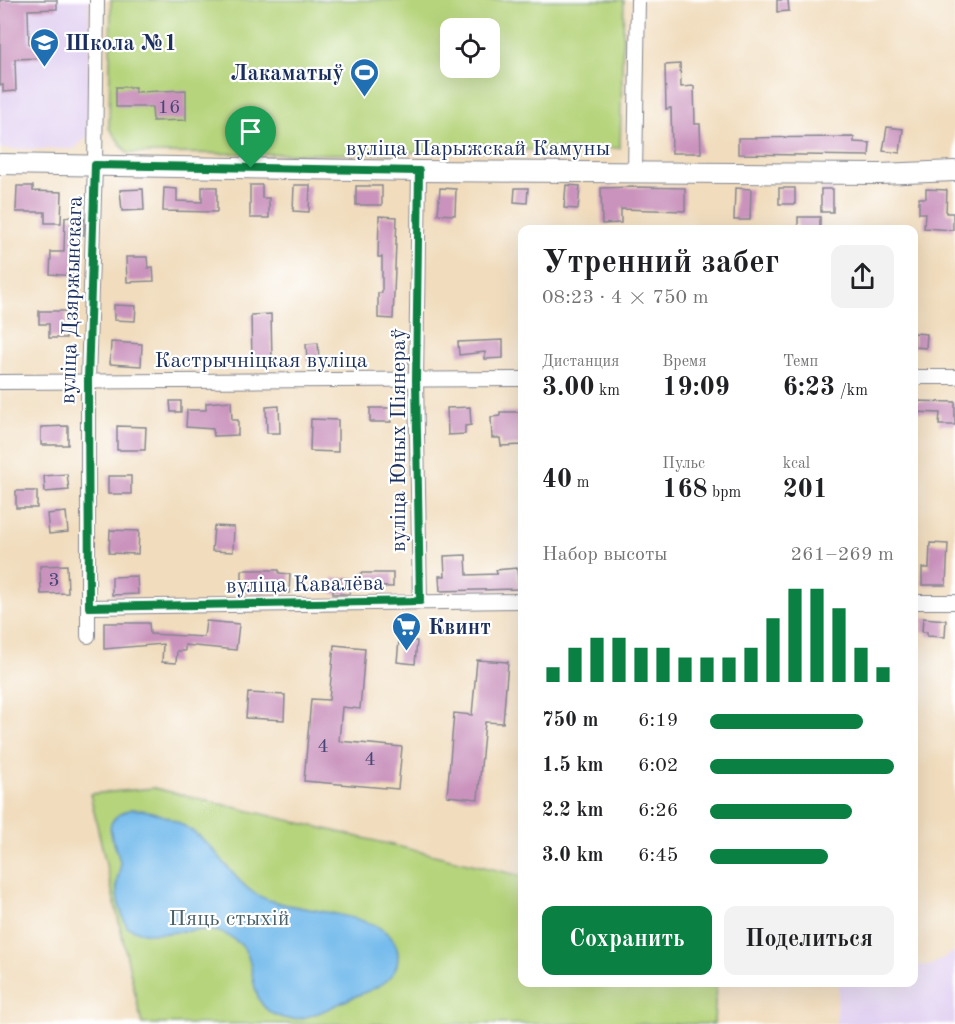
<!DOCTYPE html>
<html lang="ru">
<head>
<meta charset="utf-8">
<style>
  :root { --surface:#fff; --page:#f2f2f2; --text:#202124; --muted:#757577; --accent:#0b8043 }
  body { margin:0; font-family:"Old Standard TT",serif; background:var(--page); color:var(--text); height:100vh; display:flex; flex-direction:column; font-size:22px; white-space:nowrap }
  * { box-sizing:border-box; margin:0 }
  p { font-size:20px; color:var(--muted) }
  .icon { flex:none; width:33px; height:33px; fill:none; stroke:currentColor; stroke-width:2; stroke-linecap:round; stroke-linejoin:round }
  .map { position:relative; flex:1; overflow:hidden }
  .panel { position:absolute; left:518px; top:225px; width:400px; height:762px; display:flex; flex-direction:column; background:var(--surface); border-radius:12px; box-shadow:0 6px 24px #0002 }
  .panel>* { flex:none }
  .controls { position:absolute; left:440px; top:18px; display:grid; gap:12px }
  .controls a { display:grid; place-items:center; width:60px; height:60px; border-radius:12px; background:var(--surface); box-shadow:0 6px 24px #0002; font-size:30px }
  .pin { position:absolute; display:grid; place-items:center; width:51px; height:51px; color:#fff; margin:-62px -26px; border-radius:50% 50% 50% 0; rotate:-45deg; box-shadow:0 0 6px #0007 }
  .pin .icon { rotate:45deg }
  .round { display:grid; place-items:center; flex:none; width:63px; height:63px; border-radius:12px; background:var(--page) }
  .head { display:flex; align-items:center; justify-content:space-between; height:102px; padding:0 24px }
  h1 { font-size:33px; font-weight:600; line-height:45px }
  .stats { display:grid; grid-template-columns:repeat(3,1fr); gap:9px; height:102px; padding:6px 24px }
  .stats div { display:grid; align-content:center }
  .stats b { font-size:26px; font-weight:600 }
  .stats small { font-size:16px; font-weight:400 }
  .stats p { font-size:16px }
  .chart { height:168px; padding:12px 24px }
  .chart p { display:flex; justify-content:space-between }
  .chart svg { width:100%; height:108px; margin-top:6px; stroke:var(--accent); stroke-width:6 }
  .primary-button { display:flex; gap:12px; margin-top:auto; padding:12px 24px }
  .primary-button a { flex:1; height:69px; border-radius:12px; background:var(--accent); color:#fff; font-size:24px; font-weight:600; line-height:69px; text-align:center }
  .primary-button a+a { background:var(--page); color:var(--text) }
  ul { padding:0 24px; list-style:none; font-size:20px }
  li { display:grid; grid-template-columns:96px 72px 1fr; align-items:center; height:45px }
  li i { height:15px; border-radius:8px; background:var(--accent) }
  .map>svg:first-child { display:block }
  .built { fill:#e3d3f2 }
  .green { fill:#b6d47b; stroke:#68826c; stroke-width:1.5; fill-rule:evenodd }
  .water { fill:#74bbec; stroke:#4875a5; stroke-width:1.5 }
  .building { fill:#ca93bd }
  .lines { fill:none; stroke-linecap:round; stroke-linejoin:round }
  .street-casing { stroke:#86868e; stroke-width:16 }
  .secondary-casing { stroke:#86868e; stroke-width:22 }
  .street { stroke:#fff; stroke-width:14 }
  .secondary { stroke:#fff; stroke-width:20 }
  .route-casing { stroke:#fff; stroke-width:12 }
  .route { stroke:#0b8043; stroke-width:8 }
  .labels { text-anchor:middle; stroke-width:4.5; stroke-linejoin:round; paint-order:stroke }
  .number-label { font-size:20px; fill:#474876 }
  .poi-label { font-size:22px; font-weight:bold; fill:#1b2f5e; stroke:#fff; text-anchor:start }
  .street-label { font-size:22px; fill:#1b2f5e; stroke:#fff }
  .park-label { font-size:22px; fill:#4a6167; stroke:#fff }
</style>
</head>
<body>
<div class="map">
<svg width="955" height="1024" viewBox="0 0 955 1024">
  <rect width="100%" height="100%" fill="#fff"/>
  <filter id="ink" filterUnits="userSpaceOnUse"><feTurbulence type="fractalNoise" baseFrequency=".0167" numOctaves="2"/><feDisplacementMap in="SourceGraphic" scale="12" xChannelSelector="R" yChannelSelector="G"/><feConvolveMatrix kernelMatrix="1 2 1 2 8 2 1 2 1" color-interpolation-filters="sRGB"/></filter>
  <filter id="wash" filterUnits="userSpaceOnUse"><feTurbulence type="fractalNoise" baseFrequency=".008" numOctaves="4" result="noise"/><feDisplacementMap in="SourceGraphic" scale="24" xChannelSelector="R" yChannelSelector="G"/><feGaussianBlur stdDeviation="1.35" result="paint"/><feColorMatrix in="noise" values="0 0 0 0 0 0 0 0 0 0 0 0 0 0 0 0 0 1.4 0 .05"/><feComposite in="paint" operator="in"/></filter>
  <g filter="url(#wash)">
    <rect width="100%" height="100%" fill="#f1ddbe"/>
    <!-- built -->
    <g class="built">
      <polygon points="0,0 89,0 88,136 74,149 0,149"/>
      <polygon points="955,951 955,1024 836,1024 839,983 914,982 914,965 930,966"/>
    </g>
    <!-- green -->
    <g class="green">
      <path d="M111,0H624L620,148L328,154L127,153L109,128ZM450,28H489V68H450Z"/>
      <polygon points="154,788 522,876 522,982 716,983 714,1024 142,1024 90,794"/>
    </g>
    <!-- water -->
    <path class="water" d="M131,809C164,810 196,829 217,854C229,868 239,883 254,893C288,916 398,906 398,956C398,981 376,988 356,996C336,1004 305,1024 283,1018C242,1006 261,964 240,944C211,917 178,938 144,933C139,932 132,929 127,927C121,913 115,897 117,881C118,876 121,868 120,863C116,838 95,822 131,809Z"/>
    <g id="blocks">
      <!-- building -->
      <g class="building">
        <polygon points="0,0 57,0 57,9 28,10 29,44 41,44 42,58 15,59 16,91 3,92 3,85 0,85"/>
        <polygon points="777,0 788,0 789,11 777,12"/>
        <polygon points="680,64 681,87 694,86 695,124 700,124 701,153 672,153 671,108 666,109 665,65"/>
        <polygon points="116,87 135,87 135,92 186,90 186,120 153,121 152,107 116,107"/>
        <polygon points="887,127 903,129 900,153 883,151"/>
        <polygon points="854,137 854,142 870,143 869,156 738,154 738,138"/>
        <polygon points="250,185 262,185 262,198 269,198 269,218 250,218"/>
        <polygon points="294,185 310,185 309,212 293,211"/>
        <polygon points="566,185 580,186 578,209 564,208"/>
        <polygon points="17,186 33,186 33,191 62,192 61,223 45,223 45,212 16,212"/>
        <rect x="356" y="186" width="26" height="19"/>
        <polygon points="202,187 217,187 217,212 163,211 164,188 177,189 177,201 202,202"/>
        <polygon points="635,187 685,188 685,211 621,209 621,223 602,224 601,188"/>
        <polygon points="440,188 456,189 455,215 438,214"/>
        <polygon points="515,188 528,188 527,203 514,202"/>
        <polygon points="735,188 751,189 750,220 734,220"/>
        <rect x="779" y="188" width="16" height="16"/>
        <polygon points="143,189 144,210 122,211 120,190"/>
        <rect x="821" y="189" width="12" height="23"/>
        <polygon points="926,189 947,190 946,213 953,213 953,230 924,228 925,213 919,213 919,198 926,198"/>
        <polygon points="379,216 397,217 393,319 378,318 378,293 382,293 382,257 378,257"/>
        <polygon points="65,217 84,218 84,235 75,235 73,276 50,274 51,252 64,252"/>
        <rect x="798" y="217" width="22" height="13"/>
        <polygon points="126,257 147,257 148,268 153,267 154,281 127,282"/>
        <polygon points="114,305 136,306 135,321 114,320"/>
        <polygon points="39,311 66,311 66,338 49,338 49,324 39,324"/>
        <polygon points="271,314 272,360 252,361 251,315"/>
        <polygon points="914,333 927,334 926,348 914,347"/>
        <polygon points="503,340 503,358 485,359 485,352 459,355 458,342"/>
        <polygon points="111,342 142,344 141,366 110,364"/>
        <polygon points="318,343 319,360 307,361 306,344"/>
        <polygon points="170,401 181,401 181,412 171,412"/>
        <polygon points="231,401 232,420 238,420 238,435 214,436 213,429 186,427 187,410 206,410 206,403"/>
        <polygon points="914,401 955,402 955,425 939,425 940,413 914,412"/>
        <polygon points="279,406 280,433 267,433 266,407"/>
        <polygon points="470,407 471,425 465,426 465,434 448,435 447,408"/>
        <polygon points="370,408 390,408 391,422 370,422"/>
        <polygon points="500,412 522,412 522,445 501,446 500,438 492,438 491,417 500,416"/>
        <polygon points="311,419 338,420 338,452 310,451"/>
        <polygon points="68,426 68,445 41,445 41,427"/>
        <polygon points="117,426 146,427 145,450 117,450"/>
        <polygon points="67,474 69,490 45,492 44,476"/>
        <rect x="108" y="476" width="23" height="18"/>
        <rect x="16" y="491" width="21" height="17"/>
        <polygon points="66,512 68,532 49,534 47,514"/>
        <polygon points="214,526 234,527 233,552 212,551"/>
        <polygon points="110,530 139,531 138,554 109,553"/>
        <polygon points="930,543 948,544 946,585 922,585 922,568 929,568"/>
        <polygon points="466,555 467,575 497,574 496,570 517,568 519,589 440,591 439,576 445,576 444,556"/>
        <polygon points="67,565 68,593 41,594 40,566"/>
        <polygon points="242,570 279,570 279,573 290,574 289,593 242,592"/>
        <polygon points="361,573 393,573 393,587 361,586"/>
        <polygon points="137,576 138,594 112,595 112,577"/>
        <polygon points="333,578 349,578 350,594 333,594"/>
        <polygon points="923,618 946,620 945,637 927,636 927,632 922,632"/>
        <polygon points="206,621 239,624 236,650 185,645 185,651 177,651 176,663 162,662 163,644 104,649 104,623 149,623 150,634 204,637"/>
        <polygon points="399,640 417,641 415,664 397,662"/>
        <polygon points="334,645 365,648 360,709 342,707 339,741 402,747 398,789 304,781 311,699 329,700"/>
        <polygon points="477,660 508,662 503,723 485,722 478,799 447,796 454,713 472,715"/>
        <polygon points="248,693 285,695 284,720 246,718"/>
      </g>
    </g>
  </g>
  <g filter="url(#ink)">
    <use href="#blocks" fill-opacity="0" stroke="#86868e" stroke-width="1.5"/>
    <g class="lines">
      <defs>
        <g id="street">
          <polyline points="419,171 416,380 420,601"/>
          <polyline points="635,172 638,0"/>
          <polyline points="914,377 955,377"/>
          <polyline points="0,382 522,379"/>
          <polyline points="914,602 955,602"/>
          <polyline points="89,607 522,601"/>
          <polyline points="88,636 88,380 95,165 97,0"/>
        </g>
        <polyline id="secondary" points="0,164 419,171 880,174 955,171"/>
      </defs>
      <!-- street casing -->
      <use href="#street" class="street-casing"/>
      <!-- secondary casing -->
      <use href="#secondary" class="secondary-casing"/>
      <!-- street -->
      <use href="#street" class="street"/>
      <!-- secondary -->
      <use href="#secondary" class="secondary"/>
    </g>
  </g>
  <g class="lines" filter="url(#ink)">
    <defs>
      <polygon id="route" points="95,165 419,171 416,380 420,601 89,607 88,380"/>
    </defs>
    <!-- route casing -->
    <use href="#route" class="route-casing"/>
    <!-- route -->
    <use href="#route" class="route"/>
  </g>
  <!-- icons -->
  <defs>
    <symbol id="school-pin" viewBox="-11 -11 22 30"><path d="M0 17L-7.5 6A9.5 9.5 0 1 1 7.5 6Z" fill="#1f6fb2" stroke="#fff"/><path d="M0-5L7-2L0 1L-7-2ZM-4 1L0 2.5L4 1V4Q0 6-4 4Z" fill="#fff"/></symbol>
    <symbol id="stadium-pin" viewBox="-11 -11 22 30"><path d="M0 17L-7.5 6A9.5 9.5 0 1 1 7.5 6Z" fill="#1f6fb2" stroke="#fff"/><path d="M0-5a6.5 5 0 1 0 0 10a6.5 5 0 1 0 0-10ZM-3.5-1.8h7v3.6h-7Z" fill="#fff"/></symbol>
    <symbol id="supermarket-pin" viewBox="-11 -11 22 30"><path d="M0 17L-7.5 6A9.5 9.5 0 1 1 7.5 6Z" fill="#1f6fb2" stroke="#fff"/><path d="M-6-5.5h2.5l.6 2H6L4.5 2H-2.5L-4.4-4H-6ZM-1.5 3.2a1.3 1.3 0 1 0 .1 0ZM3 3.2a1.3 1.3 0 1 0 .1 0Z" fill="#fff"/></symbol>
  </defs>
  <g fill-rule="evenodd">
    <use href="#school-pin" x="28" y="26" width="33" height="45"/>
    <use href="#stadium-pin" x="348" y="56" width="33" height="45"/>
    <use href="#supermarket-pin" x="390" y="610" width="33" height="45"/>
  </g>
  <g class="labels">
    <!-- number labels -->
    <g class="number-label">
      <text x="169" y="113">16</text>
      <text x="54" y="586">3</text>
      <text x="323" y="752">4</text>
      <text x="370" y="765">4</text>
    </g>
    <!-- poi labels -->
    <g class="poi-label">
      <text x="65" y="50">Школа №1</text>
      <text x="344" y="80" text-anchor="end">Лакаматыў</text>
      <text x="428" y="634">Квинт</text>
    </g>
    <!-- street labels -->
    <g class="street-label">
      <text x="478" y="155">вуліца Парыжскай Камуны</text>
      <text transform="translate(70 300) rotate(-88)" y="8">вуліца Дзяржынскага</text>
      <text x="261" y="367">Кастрычніцкая вуліца</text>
      <text transform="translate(397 440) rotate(-90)" y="8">вуліца Юных Піянераў</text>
      <text transform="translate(305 583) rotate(-1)" y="8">вуліца Кавалёва</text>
    </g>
    <!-- park labels -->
    <g class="park-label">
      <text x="229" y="925">Пяць стыхій</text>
    </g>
  </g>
</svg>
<div class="controls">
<a><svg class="icon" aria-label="locate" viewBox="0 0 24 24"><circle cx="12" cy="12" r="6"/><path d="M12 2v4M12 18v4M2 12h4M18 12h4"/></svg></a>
</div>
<div class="pin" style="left:251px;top:168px;background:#1e9e55"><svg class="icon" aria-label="arrive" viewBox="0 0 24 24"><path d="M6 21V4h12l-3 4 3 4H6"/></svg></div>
<section class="panel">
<div class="head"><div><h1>Утренний забег</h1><p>08:23 · 4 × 750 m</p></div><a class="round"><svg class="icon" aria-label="share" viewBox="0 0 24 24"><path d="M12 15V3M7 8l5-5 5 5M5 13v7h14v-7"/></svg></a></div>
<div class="stats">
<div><p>Дистанция</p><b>3.00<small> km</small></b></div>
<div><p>Время</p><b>19:09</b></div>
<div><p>Темп</p><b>6:23<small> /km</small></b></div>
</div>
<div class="stats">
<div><b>40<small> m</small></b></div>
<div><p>Пульс</p><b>168<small> bpm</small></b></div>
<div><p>kcal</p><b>201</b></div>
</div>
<div class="chart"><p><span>Набор высоты</span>261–269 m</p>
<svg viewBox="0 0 160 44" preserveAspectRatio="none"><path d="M5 44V38M15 44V30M25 44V26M35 44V26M45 44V30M55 44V30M65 44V34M75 44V34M85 44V34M95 44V30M105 44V18M115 44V6M125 44V6M135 44V14M145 44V30M155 44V38"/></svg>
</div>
<ul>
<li><b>750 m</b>6:19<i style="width:83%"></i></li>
<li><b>1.5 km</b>6:02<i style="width:100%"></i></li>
<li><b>2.2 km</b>6:26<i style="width:77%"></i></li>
<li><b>3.0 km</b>6:45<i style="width:64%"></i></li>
</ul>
<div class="primary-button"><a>Сохранить</a><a>Поделиться</a></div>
</section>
</div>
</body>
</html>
